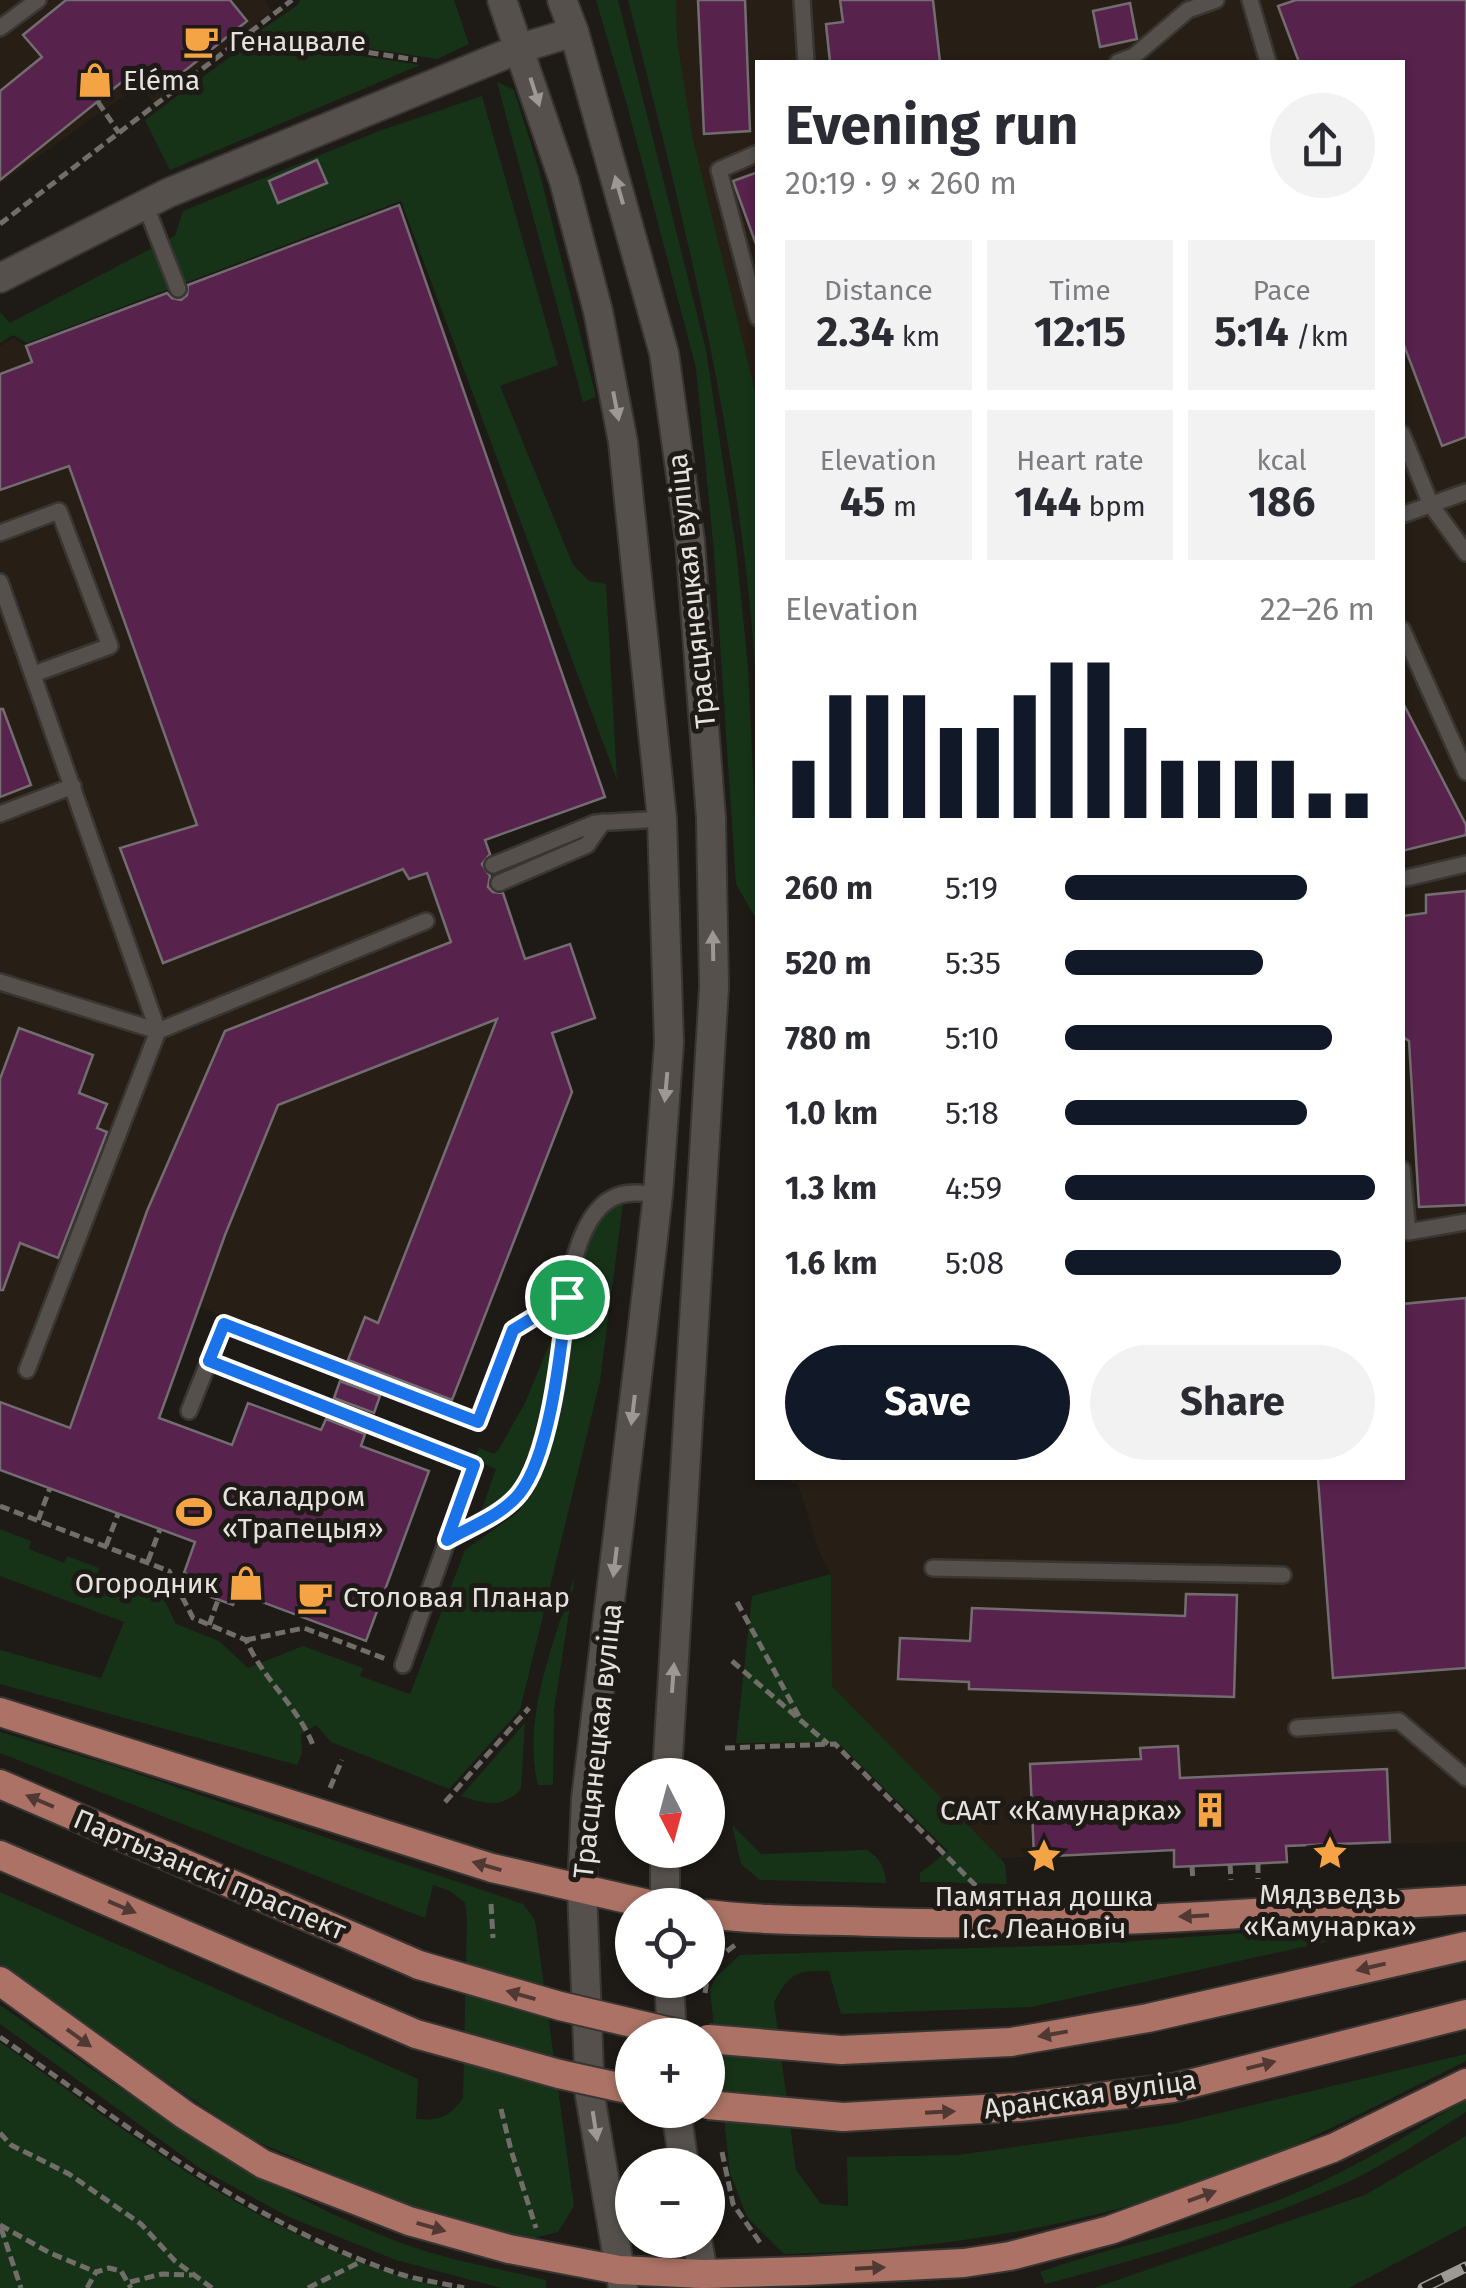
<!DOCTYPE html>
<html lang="en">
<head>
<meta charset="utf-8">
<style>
  :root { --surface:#fff; --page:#f2f2f3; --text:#2b2b33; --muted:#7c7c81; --accent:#111827 }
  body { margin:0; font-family:"Fira Sans",sans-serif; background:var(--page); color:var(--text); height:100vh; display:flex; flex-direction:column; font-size:38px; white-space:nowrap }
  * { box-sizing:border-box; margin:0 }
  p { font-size:32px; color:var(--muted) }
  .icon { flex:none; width:55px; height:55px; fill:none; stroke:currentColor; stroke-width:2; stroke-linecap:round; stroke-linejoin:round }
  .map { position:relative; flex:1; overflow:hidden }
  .drawer { position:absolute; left:755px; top:60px; width:650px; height:1420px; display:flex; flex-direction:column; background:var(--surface); border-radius:0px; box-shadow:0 2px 8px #0004 }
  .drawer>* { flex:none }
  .needle { width:65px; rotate:174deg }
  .fabs { position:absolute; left:615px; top:1758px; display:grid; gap:20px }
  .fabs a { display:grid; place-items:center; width:110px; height:110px; border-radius:50%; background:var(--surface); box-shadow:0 2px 8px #0004; font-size:50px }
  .pin { position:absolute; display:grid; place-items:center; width:85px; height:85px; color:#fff; margin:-42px; border:5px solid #fff; border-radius:50%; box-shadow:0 2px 10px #0007 }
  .round { display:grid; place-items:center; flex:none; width:105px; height:105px; border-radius:52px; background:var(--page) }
  .summary { display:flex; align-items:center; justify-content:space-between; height:170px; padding:0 30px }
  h1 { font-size:55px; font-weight:700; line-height:75px }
  .stats { display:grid; grid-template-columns:repeat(3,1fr); gap:15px; height:170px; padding:10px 30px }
  .stats div { display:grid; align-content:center; border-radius:0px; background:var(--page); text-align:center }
  .stats b { font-size:42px; font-weight:700 }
  .stats small { font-size:28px; font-weight:400 }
  .stats p { font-size:28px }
  .chart { height:280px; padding:20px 30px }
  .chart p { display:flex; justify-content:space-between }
  .chart svg { width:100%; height:180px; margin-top:10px; stroke:var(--accent); stroke-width:6 }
  .cta { display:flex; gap:20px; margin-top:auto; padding:20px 30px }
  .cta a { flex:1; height:115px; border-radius:60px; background:var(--accent); color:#fff; font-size:40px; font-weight:700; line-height:115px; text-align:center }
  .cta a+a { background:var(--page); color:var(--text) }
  ul { padding:0 30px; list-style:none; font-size:32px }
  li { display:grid; grid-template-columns:160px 120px 1fr; align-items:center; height:75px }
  li i { height:25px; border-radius:12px; background:var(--accent) }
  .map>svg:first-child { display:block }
  .built { fill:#271f16 }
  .green { fill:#173317 }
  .building { fill:#57224c; stroke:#736d71; stroke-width:2.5 }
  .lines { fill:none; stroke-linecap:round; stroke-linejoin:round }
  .service-casing { stroke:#383633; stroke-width:20 }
  .minor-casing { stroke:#383633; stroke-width:32 }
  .secondary-casing { stroke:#383633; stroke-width:32 }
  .primary-casing { stroke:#383633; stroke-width:32 }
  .path { stroke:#716e6a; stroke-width:5; stroke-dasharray:10 5; stroke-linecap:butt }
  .service { stroke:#55504b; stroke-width:15 }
  .minor { stroke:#55504b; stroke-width:28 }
  .secondary { stroke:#55504b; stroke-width:28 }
  .primary { stroke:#ab7265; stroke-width:28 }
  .rail-casing { stroke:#9d9a96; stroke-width:11 }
  .rail { stroke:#1e1a16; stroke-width:8; stroke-dasharray:22; stroke-linecap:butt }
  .primary-bridge-casing { stroke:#383633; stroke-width:32; stroke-linecap:butt }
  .primary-bridge { stroke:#ab7265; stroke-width:28 }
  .oneway { fill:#9c9894 }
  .oneway2 { fill:#4f3932 }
  .route-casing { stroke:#fff; stroke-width:20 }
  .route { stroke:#1a73e8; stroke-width:12 }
  .labels { text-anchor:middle; stroke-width:10; stroke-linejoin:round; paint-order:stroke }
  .poi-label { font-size:28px; fill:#e4e1de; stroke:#1e1a16; text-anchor:start }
  .street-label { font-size:28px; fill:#e4e1de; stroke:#1e1a16 }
</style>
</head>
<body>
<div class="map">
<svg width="1466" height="2288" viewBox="0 0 1466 2288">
  <rect width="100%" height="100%" fill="#1e1a16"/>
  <!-- built -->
  <g class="built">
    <polygon points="0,0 264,0 272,11 155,103 139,85 0,184"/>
    <polygon points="676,0 1466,0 1466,1842 1287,1846 1174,1867 1173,1850 1000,1858 832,1686 831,1574 820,1554 798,1484 791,1483 791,1478 1402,1478 1402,62 758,62 757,399 692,135 677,38"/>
    <polygon points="399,205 605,797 481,842 493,865 525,958 570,944 595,1018 552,1033 572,1092 451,1403 199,1307 146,1456 161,1461 175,1424 232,1445 195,1542 0,1470 0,346 13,338 27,346"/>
  </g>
  <!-- green -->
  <g class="green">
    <polygon points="300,0 454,0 469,44 437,59 258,32 298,5"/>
    <polygon points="596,0 618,0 706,350 736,548 748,667 757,858 755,917 736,884 714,552 696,368 627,105"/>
    <path d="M628,0H676L677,38L692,135L757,399V700C745,462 687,230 628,0Z"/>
    <polygon points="254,39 420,65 170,170 145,120"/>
    <polygon points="497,82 514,90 539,170 596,397 583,402"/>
    <polygon points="482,96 558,365 500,386 573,565 589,581 606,584 617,780 401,201 27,343 13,335 0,343 0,312 10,323 175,236 183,211 379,131"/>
    <polygon points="623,1203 600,1381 520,1710 449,1789 331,1742 316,1725 301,1734 302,1753 297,1765 0,1684 0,1650 101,1678 124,1622 0,1576 0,1529 31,1541 29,1549 64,1563 67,1556 99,1568 97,1576 136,1590 139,1585 161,1593 176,1624 219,1641 248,1668 303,1646 363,1668 360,1676 410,1694 465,1550 517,1513 534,1491 544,1466 566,1386 577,1275 602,1212"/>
    <path d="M551,1340C566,1363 528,1461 514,1485C506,1498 496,1504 482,1509L496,1469L483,1464L475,1456L479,1448L494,1454L499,1449L525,1403Z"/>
    <path d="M575,1574L554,1710L553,1785H538C521,1716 556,1639 575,1574Z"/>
    <polygon points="831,1574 832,1686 1000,1858 1005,1864 1007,1884 920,1882 920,1873 948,1851 837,1742 736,1743 752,1596"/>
    <path d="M525,1723L521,1789C502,1809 485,1804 461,1796Z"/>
    <path d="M0,1732L114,1766L523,1904L535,1920L574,2206L558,2232L530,2239L398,2202L249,2138L0,1967V1892L418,2079L416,2119C440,2121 449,2117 463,2098L467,1919L465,1903L450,1891L433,1885L425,1918L0,1753Z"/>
    <path d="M732,1825L761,1854L867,1850C880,1859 885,1866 886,1883L760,1880L741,1864Z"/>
    <path d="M1425,1920L1031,2007L841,2014L829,1971C795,1970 790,1974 774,2002L796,2170L821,2204L848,2206L847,2157L958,2155L1174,2124L1466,2054V2061C1375,2106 1285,2155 1189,2187C1058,2232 922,2251 784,2254L747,2217L730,2173L710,1990L716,1977L740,1955L1079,1945Z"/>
    <path d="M0,2005C131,2096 261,2193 413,2247C456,2262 502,2269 546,2280V2288H501L396,2260L289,2217L201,2169L0,2024Z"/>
    <path d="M0,2042C139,2140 277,2250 446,2288H0Z"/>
    <path d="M1466,2099V2112C1425,2138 1383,2167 1339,2186C1245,2227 1144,2259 1045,2284L1040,2272C1127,2241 1220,2227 1305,2189C1361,2165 1414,2131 1466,2099Z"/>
    <polygon points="1466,2136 1466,2226 1349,2288 1094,2288 1365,2195"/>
  </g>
  <!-- building -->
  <g class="building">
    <polygon points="66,0 230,0 247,21 157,93 138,69 0,180 0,91 42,57 23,35"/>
    <polygon points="698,0 745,0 750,131 704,134"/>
    <polygon points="840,0 933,0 940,62 830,62 826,24 843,22"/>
    <polygon points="1296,0 1466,0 1466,437 1442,446 1402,340 1402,62 1299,62 1278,6"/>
    <polygon points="1130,3 1137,39 1100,47 1093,11"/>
    <polygon points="317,160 327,183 278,203 269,181"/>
    <polygon points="758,172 758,247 757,247 733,181"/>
    <polygon points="399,205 605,797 485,840 490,854 482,864 490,876 488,887 493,892 503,893 525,959 570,944 595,1018 552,1033 572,1092 452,1400 348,1360 365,1317 378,1323 497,1019 278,1105 225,1235 159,1418 232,1445 248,1403 321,1430 326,1419 365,1434 361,1446 429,1471 366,1641 238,1593 233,1605 208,1596 212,1583 184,1573 195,1542 0,1470 0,1402 70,1428 147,1211 225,1031 451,942 427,873 409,879 403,869 163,963 120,848 197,825 69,466 0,490 0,374 32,362 26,346 167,293 172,298 181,300 187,295 188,285"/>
    <polygon points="1402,701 1466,825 1466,835 1402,851"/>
    <polygon points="0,709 3,709 31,785 0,797"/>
    <polygon points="1466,891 1466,1205 1419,1207 1409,1041 1403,1037 1402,916 1426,913 1426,895"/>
    <polygon points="19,1028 93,1055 79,1093 107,1104 97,1128 107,1132 58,1258 20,1243 3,1290 0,1290 0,1079"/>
    <polygon points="1466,1298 1466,1668 1333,1678 1318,1478 1402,1478 1402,1304"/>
    <polygon points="340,1381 380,1396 374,1413 334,1398"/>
    <polygon points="1186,1594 1237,1595 1234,1697 969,1689 969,1682 898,1679 900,1638 970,1641 972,1608 1185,1616"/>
    <polygon points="1178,1746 1180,1778 1387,1769 1390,1842 1286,1846 1287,1862 1174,1867 1174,1850 1034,1857 1030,1764 1141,1759 1140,1748"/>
  </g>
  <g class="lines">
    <defs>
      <g id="service">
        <polyline points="802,0 806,62"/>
        <polyline points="1250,0 1268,62"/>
        <polyline points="0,28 38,0"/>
        <polyline points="1118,62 1134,56 1188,10 1216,0"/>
        <polyline points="758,153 719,170 758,318"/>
        <polyline points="145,204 178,289"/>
        <polyline points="1402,434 1431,505 1466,553"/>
        <polyline points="1402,515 1466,492"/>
        <polyline points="0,533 59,511 110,646 34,674"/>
        <polyline points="0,582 158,1031 27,1370"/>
        <polyline points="1402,629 1466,772"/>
        <polyline points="0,814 73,786"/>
        <polyline points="493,865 595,823 662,819"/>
        <polyline points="1402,879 1466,864"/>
        <polyline points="499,883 587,845 603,822"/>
        <polyline points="0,982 158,1031 426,921"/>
        <polyline points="1402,1169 1408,1232 1466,1222"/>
        <polyline points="189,1411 209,1361"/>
        <path d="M447,1541C475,1524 510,1511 527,1482C540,1460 555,1397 559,1370C565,1324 566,1233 606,1202C622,1190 638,1193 658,1194"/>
        <polyline points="933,1568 1283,1575"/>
        <polyline points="403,1665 474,1465 209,1361 224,1324 478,1422 513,1330 567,1297"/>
        <polyline points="1297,1728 1399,1721 1466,1778"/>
      </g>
      <polyline id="minor" points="0,278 168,193 521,48"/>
      <g id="secondary">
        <polyline points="502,0 564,181 598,311 623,442 662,819 669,1043 658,1194 638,1369 586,1799 582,1889 590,2096 623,2288"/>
        <polyline points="562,0 574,32 664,353 690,541 711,818 714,987 667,1775"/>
        <polyline points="521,48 574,32"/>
        <polyline points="665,1850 665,1905"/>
        <polyline points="669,1980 672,2035"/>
        <polyline points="676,2110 684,2165"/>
        <polyline points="697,2240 706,2288"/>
      </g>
      <g id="primary">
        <polyline points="0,1712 492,1868 653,1905"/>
        <polyline points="0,1784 419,1965"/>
        <polyline points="0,1855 416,2034"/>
        <path d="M708,1914C763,1921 819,1920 874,1922C1072,1928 1269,1912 1466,1900"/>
        <polyline points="0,1981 185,2115 263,2164 409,2221 509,2249 619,2270 703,2274 806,2271 964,2263 1010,2256 1110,2230 1333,2148 1466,2083"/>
        <polyline points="841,2050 1011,2042 1148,2018 1466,1946"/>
        <polyline points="843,2117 1019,2107 1173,2088 1466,2014"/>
      </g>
    </defs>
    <!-- service casing -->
    <use href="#service" class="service-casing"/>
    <!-- minor casing -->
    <use href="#minor" class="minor-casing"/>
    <!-- secondary casing -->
    <use href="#secondary" class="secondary-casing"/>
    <!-- primary casing -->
    <use href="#primary" class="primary-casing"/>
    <!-- path -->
    <g class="path">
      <polyline points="250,34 417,60"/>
      <polyline points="98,102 119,133"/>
      <polyline points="0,224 292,0"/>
      <path d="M0,1506L169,1571L193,1618L246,1640C263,1680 300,1708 314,1748"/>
      <polyline points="38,1520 50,1488"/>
      <polyline points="106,1546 118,1514"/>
      <polyline points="148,1561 160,1529"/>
      <polyline points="737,1602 802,1722"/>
      <polyline points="209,1625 218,1600"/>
      <polyline points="246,1640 304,1628 386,1659"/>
      <polyline points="732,1661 828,1744"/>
      <polyline points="725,1748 835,1744 982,1892"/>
      <polyline points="330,1788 342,1760"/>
      <polyline points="445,1802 529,1708"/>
      <polyline points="1258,1863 1258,1879"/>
      <polyline points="1230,1864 1231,1880"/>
      <polyline points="1192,1866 1193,1881"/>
      <polyline points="491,1904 493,1938"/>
      <polyline points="708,1974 719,1957 735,1945"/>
      <polyline points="705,1993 707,1980"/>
      <path d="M0,2037C127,2126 249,2222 396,2273C418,2280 442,2283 464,2288"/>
      <polyline points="501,2109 511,2150 536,2228"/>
      <polyline points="0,2133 11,2145 69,2174 141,2224 175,2261 212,2288"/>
      <polyline points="722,2152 733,2204 761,2244"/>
      <polyline points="0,2225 50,2253 96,2272"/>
      <polyline points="1,2228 21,2288"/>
      <polyline points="130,2282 162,2274 192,2275"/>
      <polyline points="87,2288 96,2272 109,2268 121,2271 131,2288"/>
      <polyline points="308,2288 364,2260"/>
    </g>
    <!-- service -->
    <use href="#service" class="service"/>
    <!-- minor -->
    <use href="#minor" class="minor"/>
    <!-- secondary -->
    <use href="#secondary" class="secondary"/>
    <!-- primary -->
    <use href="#primary" class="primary"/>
    <defs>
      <polyline id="rail" points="1423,2288 1466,2267"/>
    </defs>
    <!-- rail casing -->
    <use href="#rail" class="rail-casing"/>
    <!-- rail -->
    <use href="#rail" class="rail"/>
    <defs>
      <g id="primary-bridge">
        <polyline points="419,1965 560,2006 683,2035"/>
        <polyline points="416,2034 559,2074 632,2090"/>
        <polyline points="708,2039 841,2050"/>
        <polyline points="708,2105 843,2117"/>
      </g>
    </defs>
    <!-- primary-bridge casing -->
    <use href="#primary-bridge" class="primary-bridge-casing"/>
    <!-- primary-bridge -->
    <use href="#primary-bridge" class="primary-bridge"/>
  </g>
  <!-- one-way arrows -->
  <defs><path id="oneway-solid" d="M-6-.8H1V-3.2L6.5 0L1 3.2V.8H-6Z" transform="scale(2.5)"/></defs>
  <g class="oneway">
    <use href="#oneway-solid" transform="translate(535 92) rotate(72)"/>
    <use href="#oneway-solid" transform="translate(619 190) rotate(-106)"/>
    <use href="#oneway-solid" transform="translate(616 406) rotate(79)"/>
    <use href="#oneway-solid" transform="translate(713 946) rotate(-91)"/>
    <use href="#oneway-solid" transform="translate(666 1087) rotate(95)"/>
    <use href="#oneway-solid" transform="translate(633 1410) rotate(97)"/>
    <use href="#oneway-solid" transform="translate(615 1562) rotate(97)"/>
    <use href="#oneway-solid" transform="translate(673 1678) rotate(-86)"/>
    <use href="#oneway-solid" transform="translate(595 2126) rotate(81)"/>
  </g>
  <g class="oneway2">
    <use href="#oneway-solid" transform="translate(40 1801) rotate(-157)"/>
    <use href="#oneway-solid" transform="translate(487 1866) rotate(-164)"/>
    <use href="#oneway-solid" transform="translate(122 1907) rotate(23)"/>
    <use href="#oneway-solid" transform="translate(1194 1916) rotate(177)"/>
    <use href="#oneway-solid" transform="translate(1371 1967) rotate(167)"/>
    <use href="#oneway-solid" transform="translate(521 1995) rotate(-164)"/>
    <use href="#oneway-solid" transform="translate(1053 2034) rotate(170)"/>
    <use href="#oneway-solid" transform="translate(79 2038) rotate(36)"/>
    <use href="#oneway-solid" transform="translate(1261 2065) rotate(-14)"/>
    <use href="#oneway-solid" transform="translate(940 2112) rotate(-3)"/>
    <use href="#oneway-solid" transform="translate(1202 2196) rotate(-20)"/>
    <use href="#oneway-solid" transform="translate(431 2227) rotate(16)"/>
    <use href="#oneway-solid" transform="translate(870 2268) rotate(-3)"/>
  </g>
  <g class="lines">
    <defs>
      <path id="route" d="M567,1297C561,1347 551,1455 519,1494C502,1515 470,1527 447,1540L474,1465L209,1361L224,1324L478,1422L513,1330Z"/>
    </defs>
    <!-- route casing -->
    <use href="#route" class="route-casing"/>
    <!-- route -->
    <use href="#route" class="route"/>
  </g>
  <!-- icons -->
  <defs>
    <symbol id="cafe-bare" viewBox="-9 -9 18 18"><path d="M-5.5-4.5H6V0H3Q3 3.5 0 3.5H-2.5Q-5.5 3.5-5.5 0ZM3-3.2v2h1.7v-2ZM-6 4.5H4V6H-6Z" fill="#f4a444" stroke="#1e1a16" stroke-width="2.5" paint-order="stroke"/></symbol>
    <symbol id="shop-bare" viewBox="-9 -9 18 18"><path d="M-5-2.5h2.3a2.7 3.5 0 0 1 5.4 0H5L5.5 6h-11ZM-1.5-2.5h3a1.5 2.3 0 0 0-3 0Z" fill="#f4a444" stroke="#1e1a16" stroke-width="2.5" paint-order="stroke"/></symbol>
    <symbol id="stadium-bare" viewBox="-9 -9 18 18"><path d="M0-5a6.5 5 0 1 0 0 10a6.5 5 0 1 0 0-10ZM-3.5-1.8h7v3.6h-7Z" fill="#f4a444" stroke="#1e1a16" stroke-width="2.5" paint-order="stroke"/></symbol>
    <symbol id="building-bare" viewBox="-9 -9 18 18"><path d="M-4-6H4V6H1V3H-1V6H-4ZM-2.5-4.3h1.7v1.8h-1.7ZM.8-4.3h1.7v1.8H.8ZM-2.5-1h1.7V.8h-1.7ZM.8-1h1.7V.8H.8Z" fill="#f4a444" stroke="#1e1a16" stroke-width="2.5" paint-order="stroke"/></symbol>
    <symbol id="sight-bare" viewBox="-9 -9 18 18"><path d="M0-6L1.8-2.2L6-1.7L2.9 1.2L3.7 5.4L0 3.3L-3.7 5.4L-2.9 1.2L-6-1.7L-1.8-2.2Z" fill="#f4a444" stroke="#1e1a16" stroke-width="2.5" paint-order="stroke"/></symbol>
  </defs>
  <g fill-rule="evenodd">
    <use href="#cafe-bare" x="176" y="16" width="50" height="50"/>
    <use href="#shop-bare" x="70" y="55" width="50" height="50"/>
    <use href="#stadium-bare" x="169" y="1487" width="50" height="50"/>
    <use href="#shop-bare" x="221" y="1558" width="50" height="50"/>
    <use href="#cafe-bare" x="290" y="1572" width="50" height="50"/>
    <use href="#building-bare" x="1185" y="1785" width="50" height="50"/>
    <use href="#sight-bare" x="1305" y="1828" width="50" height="50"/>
    <use href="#sight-bare" x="1019" y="1831" width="50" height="50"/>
  </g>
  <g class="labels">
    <!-- poi labels -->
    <g class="poi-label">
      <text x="229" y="51">Генацвале</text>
      <text x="123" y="90">Eléma</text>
      <text x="222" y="1506">Скаладром<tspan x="222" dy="32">«Трапецыя»</tspan></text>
      <text x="218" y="1593" text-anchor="end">Огородник</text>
      <text x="343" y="1607">Столовая Планар</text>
      <text x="1182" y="1820" text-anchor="end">СААТ «Камунарка»</text>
      <text x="1330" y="1904" text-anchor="middle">Мядзведзь<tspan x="1330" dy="32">«Камунарка»</tspan></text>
      <text x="1044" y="1906" text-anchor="middle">Памятная дошка<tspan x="1044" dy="32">І.С. Леановіч</tspan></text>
    </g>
    <!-- street labels -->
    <g class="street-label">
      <text transform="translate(691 591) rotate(-96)" y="10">Трасцянецкая вуліца</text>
      <text transform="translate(597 1741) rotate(-84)" y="10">Трасцянецкая вуліца</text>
      <text transform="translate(210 1874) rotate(23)" y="10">Партызанскі праспект</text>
      <text transform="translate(1090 2094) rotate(-8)" y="10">Аранская вуліца</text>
    </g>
  </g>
</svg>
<div class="fabs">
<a><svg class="needle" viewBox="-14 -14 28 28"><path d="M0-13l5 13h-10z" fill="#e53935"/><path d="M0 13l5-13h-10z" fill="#7c7c81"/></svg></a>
<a><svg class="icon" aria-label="locate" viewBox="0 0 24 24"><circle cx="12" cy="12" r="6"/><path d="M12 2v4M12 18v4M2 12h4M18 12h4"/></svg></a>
<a>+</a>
<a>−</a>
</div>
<div class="pin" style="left:567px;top:1297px;background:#1e9e55"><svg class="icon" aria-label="arrive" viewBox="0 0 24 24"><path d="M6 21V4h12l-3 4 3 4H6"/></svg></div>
<section class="drawer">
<div class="summary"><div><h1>Evening run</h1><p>20:19 · 9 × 260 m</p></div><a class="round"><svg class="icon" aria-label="share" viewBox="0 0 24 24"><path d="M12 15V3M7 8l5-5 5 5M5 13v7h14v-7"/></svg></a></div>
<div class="stats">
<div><p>Distance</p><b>2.34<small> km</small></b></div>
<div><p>Time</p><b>12:15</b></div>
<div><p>Pace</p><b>5:14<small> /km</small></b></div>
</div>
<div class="stats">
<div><p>Elevation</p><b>45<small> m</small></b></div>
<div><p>Heart rate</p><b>144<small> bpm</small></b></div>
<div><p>kcal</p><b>186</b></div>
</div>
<div class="chart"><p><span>Elevation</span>22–26 m</p>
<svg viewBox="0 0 160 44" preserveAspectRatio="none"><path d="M5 44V30M15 44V14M25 44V14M35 44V14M45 44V22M55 44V22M65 44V14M75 44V6M85 44V6M95 44V22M105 44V30M115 44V30M125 44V30M135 44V30M145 44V38M155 44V38"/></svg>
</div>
<ul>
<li><b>260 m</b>5:19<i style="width:78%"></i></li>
<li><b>520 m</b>5:35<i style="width:64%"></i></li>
<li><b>780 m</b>5:10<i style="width:86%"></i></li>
<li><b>1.0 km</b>5:18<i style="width:78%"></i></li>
<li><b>1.3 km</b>4:59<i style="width:100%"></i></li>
<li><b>1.6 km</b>5:08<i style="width:89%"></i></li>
</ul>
<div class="cta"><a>Save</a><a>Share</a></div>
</section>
</div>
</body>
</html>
